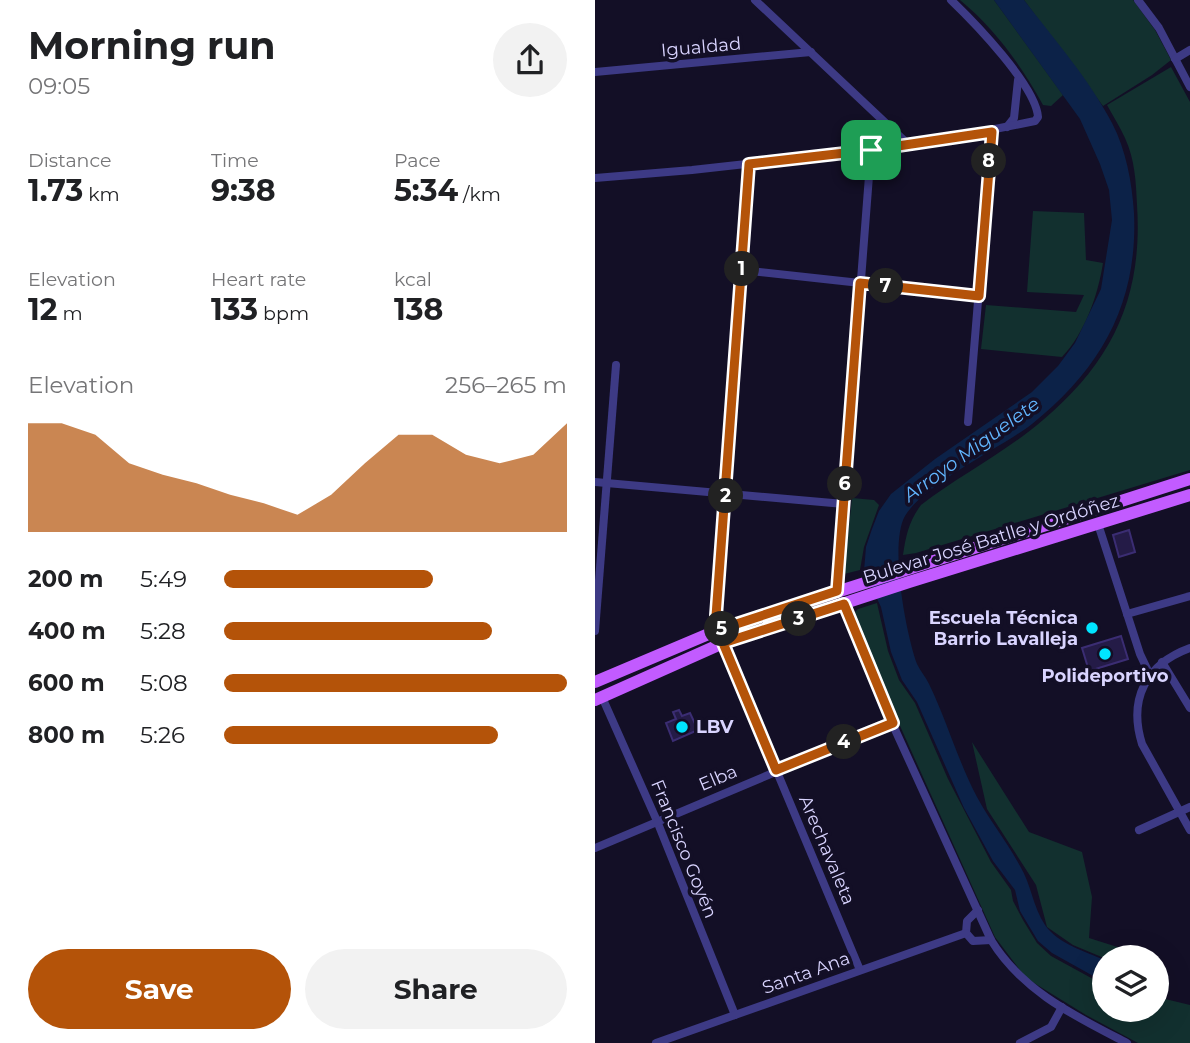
<!DOCTYPE html>
<html lang="en">
<head>
<meta charset="utf-8">
<style>
  :root { --surface:#fff; --page:#f2f2f2; --text:#202124; --muted:#757577; --accent:#b45309 }
  body { margin:0; font-family:Montserrat,sans-serif; background:var(--page); color:var(--text); height:100vh; display:flex; flex-direction:column; font-size:26px; white-space:nowrap }
  * { box-sizing:border-box; margin:0 }
  p { font-size:23px; color:var(--muted) }
  .icon { flex:none; width:38px; height:38px; fill:none; stroke:currentColor; stroke-width:2; stroke-linecap:round; stroke-linejoin:round }
  .map { position:relative; flex:1; overflow:hidden }
  .details { display:flex; flex-direction:column; background:var(--surface); width:595px }
  .details>* { flex:none }
  .buttons { position:absolute; left:497px; top:945px; display:grid; gap:14px }
  .buttons a { display:grid; place-items:center; width:77px; height:77px; border-radius:50%; background:var(--surface); box-shadow:0 7px 28px #0002; font-size:35px }
  .pin { position:absolute; display:grid; place-items:center; width:60px; height:60px; color:#fff; margin:-30px; border-radius:14px; box-shadow:0 4px 10px #0006 }
  .km { position:absolute; width:35px; height:35px; margin:-18px; border-radius:50%; background:#222; color:#fff; font-size:19px; line-height:35px; text-align:center }
  .round { display:grid; place-items:center; flex:none; width:74px; height:74px; border-radius:37px; background:var(--page) }
  .summary { display:flex; align-items:center; justify-content:space-between; height:119px; padding:0 28px }
  h1 { font-size:38px; font-weight:700; line-height:52px }
  .metrics { display:grid; grid-template-columns:repeat(3,1fr); gap:10px; height:119px; padding:7px 28px }
  .metrics div { display:grid; align-content:center }
  .metrics b { font-size:30px; font-weight:700 }
  .metrics small { font-size:19px; font-weight:400 }
  .metrics p { font-size:19px }
  .chart { height:196px; padding:14px 28px }
  .chart p { display:flex; justify-content:space-between }
  .chart svg { width:100%; height:126px; margin-top:7px; fill:var(--accent); opacity:.7 }
  .cta { display:flex; gap:14px; margin-top:auto; padding:14px 28px }
  .cta a { flex:1; height:80px; border-radius:42px; background:var(--accent); color:#fff; font-size:28px; font-weight:700; line-height:80px; text-align:center }
  .cta a+a { background:var(--page); color:var(--text) }
  ul { padding:0 28px; list-style:none; font-size:23px }
  li { display:grid; grid-template-columns:112px 84px 1fr; align-items:center; height:52px }
  li i { height:18px; border-radius:9px; background:var(--accent) }
  main { display:flex; flex:1; min-height:0 }
  .map>svg:first-child { display:block }
  .green { fill:#12302f }
  .water { fill:#0c2248 }
  .building { fill:#241b47; stroke:#3b2d73; stroke-width:2 }
  .lines { fill:none; stroke-linecap:round; stroke-linejoin:round }
  .minor { stroke:#3d3a85; stroke-width:8 }
  .primary { stroke:#c25bff; stroke-width:12 }
  .route-casing { stroke:#fff; stroke-width:14 }
  .route { stroke:#b45309; stroke-width:9 }
  .poi-dot { fill:#00e5ff; stroke:#130f26; stroke-width:2.5 }
  .labels { text-anchor:middle; stroke-width:7; stroke-linejoin:round; paint-order:stroke }
  .street-label { font-size:18px; fill:#d9d4ff; stroke:#130f26 }
  .poi-label { font-size:18px; font-weight:bold; fill:#d9d4ff; stroke:#130f26; text-anchor:end }
  .water-label { font-size:19px; font-style:italic; fill:#62b6ff; stroke:#130f26 }
</style>
</head>
<body>
<main>
<section class="details">
<div class="summary"><div><h1>Morning run</h1><p>09:05</p></div><a class="round"><svg class="icon" aria-label="share" viewBox="0 0 24 24"><path d="M12 15V3M7 8l5-5 5 5M5 13v7h14v-7"/></svg></a></div>
<div class="metrics">
<div><p>Distance</p><b>1.73<small> km</small></b></div>
<div><p>Time</p><b>9:38</b></div>
<div><p>Pace</p><b>5:34<small> /km</small></b></div>
</div>
<div class="metrics">
<div><p>Elevation</p><b>12<small> m</small></b></div>
<div><p>Heart rate</p><b>133<small> bpm</small></b></div>
<div><p>kcal</p><b>138</b></div>
</div>
<div class="chart"><p><span>Elevation</span>256–265 m</p>
<svg viewBox="0 0 160 44" preserveAspectRatio="none"><path d="M0 44V6L10 6L20 10L30 20L40 24L50 27L60 31L70 34L80 38L90 31L100 20L110 10L120 10L130 17L140 20L150 17L160 6V44z"/></svg>
</div>
<ul>
<li><b>200 m</b>5:49<i style="width:61%"></i></li>
<li><b>400 m</b>5:28<i style="width:78%"></i></li>
<li><b>600 m</b>5:08<i style="width:100%"></i></li>
<li><b>800 m</b>5:26<i style="width:80%"></i></li>
</ul>
<div class="cta"><a>Save</a><a>Share</a></div>
</section>
<div class="map">
<svg width="595" height="1043" viewBox="0 0 595 1043">
  <rect width="100%" height="100%" fill="#130f26"/>
  <!-- green -->
  <g class="green">
    <path d="M365,0H399L468,95L456,106L448,105C426,65 400,29 365,0Z"/>
    <polygon points="429,0 538,0 560,30 576,60 557,75 508,106"/>
    <path d="M576,67L595,102V470L321,553L308,555C311,535 314,521 326,505C365,475 411,452 448,420C518,361 548,296 542,205C541,182 540,160 530,138C525,127 518,116 512,105Z"/>
    <path d="M438,211L489,213L491,260L508,263C503,295 490,333 467,357L386,349L391,305L481,312L489,295L432,292Z"/>
    <polygon points="257,498 279,500 284,505 269,547 265,570 249,574"/>
    <polygon points="282,603 293,651 304,680 320,703 353,779 396,862 416,890 418,901 428,920 442,943 456,956 509,985 509,1010 562,1010 562,997 595,1005 595,1043 543,1043 491,1015 431,978 400,937 301,717 258,614 263,609"/>
    <polygon points="377,742 434,832 487,852 497,897 494,938 554,957 509,958 478,945 452,927 441,885 392,809"/>
  </g>
  <!-- water -->
  <path class="water" d="M399,0H429C459,39 494,79 517,123C531,150 537,182 539,213C543,302 507,368 437,424C406,448 329,484 310,516C294,544 311,634 322,664C325,671 331,677 334,684C352,721 363,761 382,797C395,821 412,842 425,866C436,884 438,907 450,925C463,944 490,951 509,960V982L457,953L443,941L425,911L420,890L398,861L369,808L322,702L307,680L296,652L286,607L269,571L271,547L277,529L284,511L296,494L340,459L437,392L463,366L480,343L506,289L517,220L514,190L505,164L485,119Z"/>
  <!-- building -->
  <g class="building">
    <polygon points="534,530 540,552 524,557 518,535"/>
    <polygon points="526,636 533,659 494,671 487,648"/>
    <polygon points="84,710 87,716 95,713 103,730 78,741 71,723 81,719 78,712"/>
  </g>
  <g class="lines">
    <!-- minor -->
    <g class="minor">
      <polyline points="160,0 315,146"/>
      <polyline points="543,0 564,28 595,87"/>
      <polyline points="580,59 595,50"/>
      <polyline points="0,72 216,52"/>
      <polyline points="412,127 419,118 423,80"/>
      <polyline points="154,164 121,616 128,643 265,970"/>
      <path d="M0,178L97,170L315,146L440,121L443,117C441,86 379,22 356,0"/>
      <polyline points="147,270 384,296"/>
      <polyline points="373,422 397,132"/>
      <polyline points="0,482 249,504"/>
      <polyline points="503,524 545,654 555,675"/>
      <polyline points="242,591 276,150"/>
      <path d="M249,604L297,723L396,940C428,992 480,1016 532,1043"/>
      <polyline points="532,614 595,596"/>
      <polyline points="0,631 21,365"/>
      <path d="M595,648C551,664 533,699 547,744L595,830"/>
      <polyline points="567,662 595,708"/>
      <polyline points="7,697 62,821 140,1015"/>
      <polyline points="544,830 595,807"/>
      <polyline points="0,848 297,723"/>
      <polyline points="383,910 372,921 371,933 378,941 396,940"/>
      <polyline points="61,1043 371,933"/>
      <polyline points="425,1043 456,1027 467,1007"/>
    </g>
    <!-- primary -->
    <g class="primary">
      <polyline points="0,682 123,630 595,479"/>
      <polyline points="0,700 128,643 314,582 595,495"/>
    </g>
  </g>
  <g class="lines">
    <defs>
      <polyline id="route" points="276,150 154,164 121,616 128,643 249,604 298,723 181,770 128,643 123,630 242,591 265,283 384,296 397,132 276,150"/>
    </defs>
    <!-- route casing -->
    <use href="#route" class="route-casing"/>
    <!-- route -->
    <use href="#route" class="route"/>
  </g>
  <!-- markers -->
  <g class="poi-dot">
    <circle cx="497" cy="628" r="7"/>
    <circle cx="510" cy="654" r="7"/>
    <circle cx="87" cy="727" r="7"/>
  </g>
  <g class="labels">
    <!-- street labels -->
    <g class="street-label">
      <text transform="translate(106 47) rotate(-5)" y="6">Igualdad</text>
      <text transform="translate(396 539) rotate(-17)" y="6">Bulevar José Batlle y Ordóñez</text>
      <text transform="translate(123 778) rotate(-23)" y="6">Elba</text>
      <text transform="translate(89 849) rotate(68)" y="6">Francisco Goyén</text>
      <text transform="translate(232 850) rotate(67)" y="6">Arechavaleta</text>
      <text transform="translate(211 973) rotate(-20)" y="6">Santa Ana</text>
    </g>
    <!-- poi labels -->
    <g class="poi-label">
      <text x="483" y="624">Escuela Técnica<tspan x="483" dy="21">Barrio Lavalleja</tspan></text>
      <text x="510" y="682" text-anchor="middle">Polideportivo</text>
      <text x="101" y="733" text-anchor="start">LBV</text>
    </g>
    <!-- water labels -->
    <g class="water-label">
      <text transform="translate(376 449) rotate(-36)" y="7">Arroyo Miguelete</text>
    </g>
  </g>
</svg>
<div class="buttons">
<a><svg class="icon" aria-label="layers" viewBox="0 0 24 24"><path d="M12 4l9 5-9 5-9-5zM3 14l9 5 9-5"/></svg></a>
</div>
<div class="pin" style="left:276px;top:150px;background:#1e9e55"><svg class="icon" aria-label="arrive" viewBox="0 0 24 24"><path d="M6 21V4h12l-3 4 3 4H6"/></svg></div>
<b class="km" style="left:147px;top:269px">1</b>
<b class="km" style="left:131px;top:496px">2</b>
<b class="km" style="left:204px;top:619px">3</b>
<b class="km" style="left:249px;top:742px">4</b>
<b class="km" style="left:127px;top:629px">5</b>
<b class="km" style="left:250px;top:484px">6</b>
<b class="km" style="left:291px;top:286px">7</b>
<b class="km" style="left:394px;top:161px">8</b>
</div>
</main>
</body>
</html>
